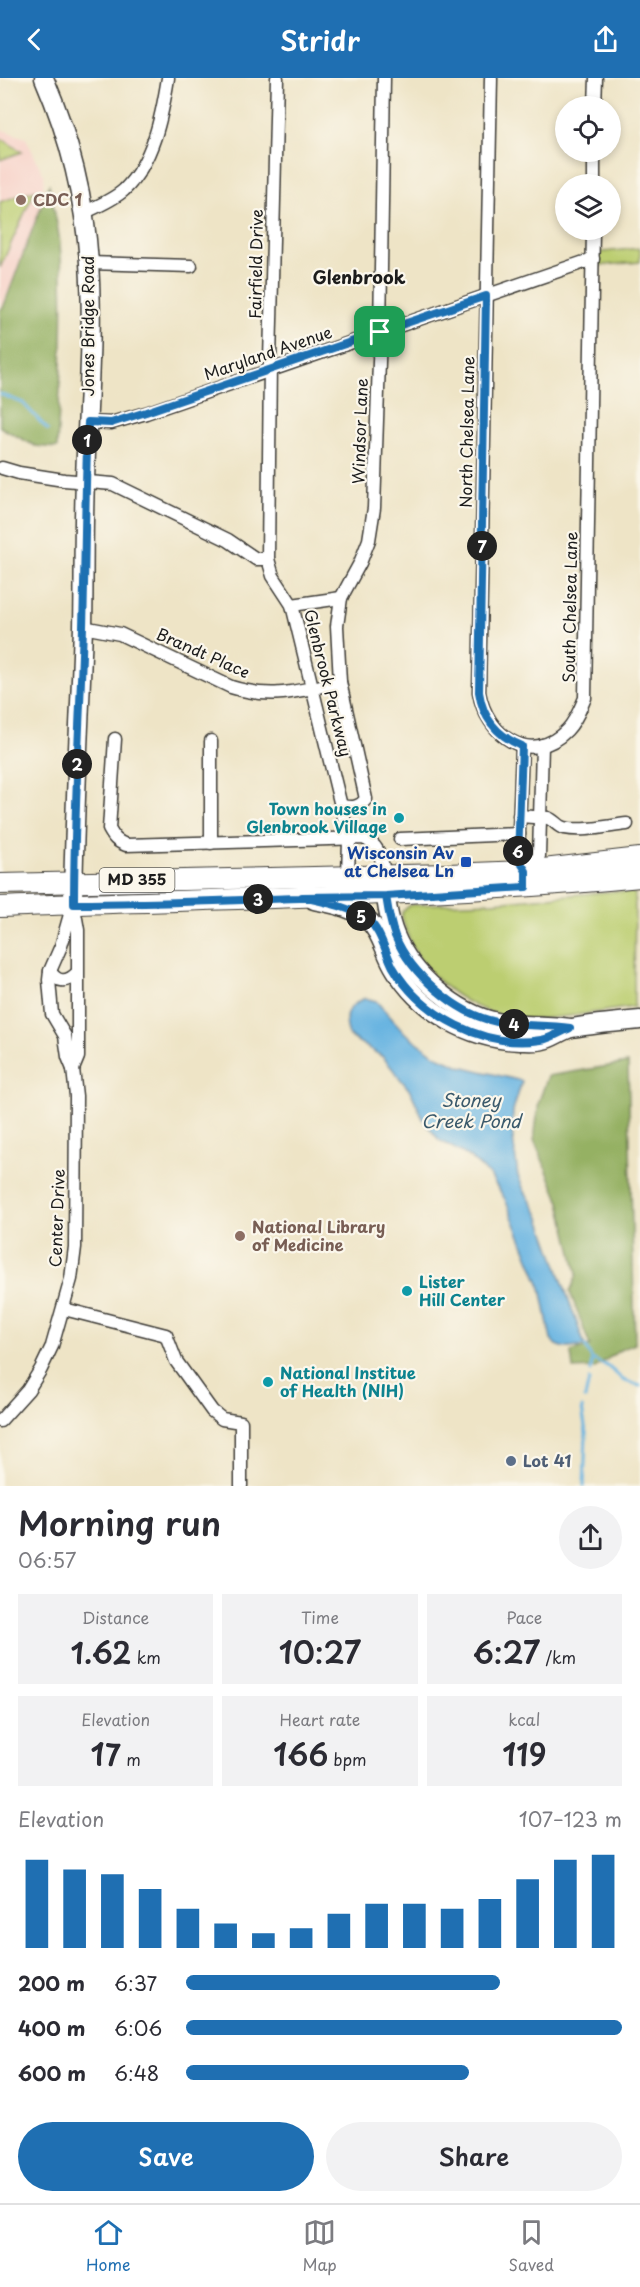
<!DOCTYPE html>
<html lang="en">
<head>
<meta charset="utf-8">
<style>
  :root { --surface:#fff; --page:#f2f2f3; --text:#2b2b33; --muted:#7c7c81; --line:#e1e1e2; --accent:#1f6fb2 }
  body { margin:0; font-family:"Playpen Sans",sans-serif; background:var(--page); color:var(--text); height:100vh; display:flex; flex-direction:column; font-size:22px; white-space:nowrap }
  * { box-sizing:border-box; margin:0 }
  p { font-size:20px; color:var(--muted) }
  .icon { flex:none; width:33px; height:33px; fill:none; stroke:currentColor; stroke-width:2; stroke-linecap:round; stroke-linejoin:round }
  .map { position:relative; height:1408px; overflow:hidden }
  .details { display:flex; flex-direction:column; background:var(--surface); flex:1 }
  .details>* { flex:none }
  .fabs { position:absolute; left:555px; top:18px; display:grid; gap:12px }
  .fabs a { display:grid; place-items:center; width:66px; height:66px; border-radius:50%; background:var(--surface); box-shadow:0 3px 9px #0003; font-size:30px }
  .pin { position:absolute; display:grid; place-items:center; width:51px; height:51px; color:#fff; margin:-26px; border-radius:12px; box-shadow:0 3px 9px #0006 }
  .km { position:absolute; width:30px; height:30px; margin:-15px; border-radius:50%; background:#222; color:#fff; font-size:16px; line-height:30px; text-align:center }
  .round { display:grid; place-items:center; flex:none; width:63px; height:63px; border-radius:32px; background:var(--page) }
  .overview { display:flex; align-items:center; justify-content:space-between; height:102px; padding:0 18px }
  h1 { font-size:33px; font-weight:600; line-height:45px }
  .stats { display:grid; grid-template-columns:repeat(3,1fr); gap:9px; height:102px; padding:6px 18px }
  .stats div { display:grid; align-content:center; border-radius:0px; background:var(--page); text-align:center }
  .stats b { font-size:30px; font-weight:600 }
  .stats small { font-size:16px; font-weight:400 }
  .stats p { font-size:16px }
  .chart { height:168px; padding:12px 18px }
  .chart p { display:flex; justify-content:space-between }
  .chart svg { width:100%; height:108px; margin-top:6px; stroke:var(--accent); stroke-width:6 }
  .button { display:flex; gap:12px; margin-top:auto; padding:12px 18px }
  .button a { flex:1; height:69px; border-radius:36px; background:var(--accent); color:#fff; font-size:24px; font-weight:600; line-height:69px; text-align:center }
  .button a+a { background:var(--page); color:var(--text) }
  ul { padding:0 18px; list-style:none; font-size:20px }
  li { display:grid; grid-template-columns:96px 72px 1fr; align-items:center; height:45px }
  li i { height:15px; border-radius:8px; background:var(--accent) }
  header { display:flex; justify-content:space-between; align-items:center; height:78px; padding:0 18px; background:var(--accent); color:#fff; font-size:27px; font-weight:600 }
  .tabs { display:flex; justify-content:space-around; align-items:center; height:84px; border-top:2px solid var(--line); background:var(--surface); font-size:16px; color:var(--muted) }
  .tabs a { display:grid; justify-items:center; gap:3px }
  .tabs .active { color:var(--accent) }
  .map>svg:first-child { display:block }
  .built { fill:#f7d1c8 }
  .green { fill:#bcce71; stroke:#6c7546; stroke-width:1.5 }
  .forest { fill:#95b163; stroke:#586640; stroke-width:1.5 }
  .water { fill:#67b4e1; stroke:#42687e; stroke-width:1.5 }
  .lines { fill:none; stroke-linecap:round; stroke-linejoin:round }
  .stream { stroke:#67b4e1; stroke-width:3 }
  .street-casing { stroke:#3c3a36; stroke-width:15 }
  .secondary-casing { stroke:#3c3a36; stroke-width:21 }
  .primary-casing { stroke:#3c3a36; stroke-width:22 }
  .street { stroke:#fff; stroke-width:12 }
  .secondary { stroke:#fff; stroke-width:18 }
  .primary { stroke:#fff; stroke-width:20 }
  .route-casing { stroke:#fff; stroke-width:12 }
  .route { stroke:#1f6fb2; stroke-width:8 }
  .education-dot { fill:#8d6e63; stroke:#fbf7ec; stroke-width:2 }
  .culture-dot { fill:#0f9aa8; stroke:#fbf7ec; stroke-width:2 }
  .transit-dot { fill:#1a4fb4; stroke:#fbf7ec; stroke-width:2 }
  .service-dot { fill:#5c6f8a; stroke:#fbf7ec; stroke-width:2 }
  .labels { text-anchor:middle; stroke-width:4.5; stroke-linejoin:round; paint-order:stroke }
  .shield { fill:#fbf7ec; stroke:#5f5e5a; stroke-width:1.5 }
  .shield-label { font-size:15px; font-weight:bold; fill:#1c1c1c }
  .education-label { font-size:16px; font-weight:bold; fill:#785e54; stroke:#fbf7ec; text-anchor:start }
  .street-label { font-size:16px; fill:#1c1c1c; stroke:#fbf7ec }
  .culture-label { font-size:16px; font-weight:bold; fill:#0d838f; stroke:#fbf7ec; text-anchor:start }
  .transit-label { font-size:16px; font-weight:bold; fill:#164399; stroke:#fbf7ec; text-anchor:end }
  .service-label { font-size:16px; font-weight:bold; fill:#4e5e75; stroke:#fbf7ec; text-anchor:start }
  .neighbourhood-label { font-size:18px; font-weight:bold; fill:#1c1c1c; stroke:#fbf7ec }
  .water-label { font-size:18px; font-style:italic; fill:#3a596b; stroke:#fbf7ec }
</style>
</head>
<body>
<header><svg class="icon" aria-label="back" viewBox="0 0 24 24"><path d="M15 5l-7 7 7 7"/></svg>Stridr<svg class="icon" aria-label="share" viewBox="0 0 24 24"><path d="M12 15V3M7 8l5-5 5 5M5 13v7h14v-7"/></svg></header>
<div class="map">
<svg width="640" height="1408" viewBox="0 0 640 1408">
  <rect width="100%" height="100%" fill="#fbf7ec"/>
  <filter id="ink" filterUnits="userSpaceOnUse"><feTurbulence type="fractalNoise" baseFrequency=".0167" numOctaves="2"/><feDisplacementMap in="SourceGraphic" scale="12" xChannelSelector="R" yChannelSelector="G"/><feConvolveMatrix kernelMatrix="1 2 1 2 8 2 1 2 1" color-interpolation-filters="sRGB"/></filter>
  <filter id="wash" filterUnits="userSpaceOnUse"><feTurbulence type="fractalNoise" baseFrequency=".008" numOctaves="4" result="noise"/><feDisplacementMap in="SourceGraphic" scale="24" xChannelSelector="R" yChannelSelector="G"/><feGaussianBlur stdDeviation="1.35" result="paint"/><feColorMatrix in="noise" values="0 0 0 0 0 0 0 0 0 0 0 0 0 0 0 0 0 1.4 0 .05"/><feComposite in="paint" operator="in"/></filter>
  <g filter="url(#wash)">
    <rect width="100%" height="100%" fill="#eee4c6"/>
    <!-- built -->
    <polygon class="built" points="0,51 26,60 44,98 41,146 0,230"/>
    <!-- green -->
    <g class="green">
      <polygon points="1,60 22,74 0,82"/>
      <polygon points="35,112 0,190 0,124"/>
      <polygon points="640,170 640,184 594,188 594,175"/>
      <path d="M615,813L635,815L634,929C601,933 567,940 534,941C487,942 444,916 418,878C410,867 406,853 402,840V834L410,827L493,824Z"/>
    </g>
    <!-- forest -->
    <g class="forest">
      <path d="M49,107C53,127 58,147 60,166C66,234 60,302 57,370L35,368L0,349V231L3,230Z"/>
      <polygon points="628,985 635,1266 620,1272 595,1290 573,1291 571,1274 590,1268 570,1214 577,1196 560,1124 534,1062 539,1023 548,998"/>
    </g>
    <!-- water -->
    <path class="water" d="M365,920L376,923L405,955L435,977L460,988L522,1003L513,1033L512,1053L518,1098L524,1112L539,1137L585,1268C572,1270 561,1273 551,1262L541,1210L505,1121L489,1096L468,1078L439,1062L424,1043L411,1014L383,979L349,958C343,937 345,930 365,920Z"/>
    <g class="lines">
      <!-- stream -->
      <g class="stream">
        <polyline points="0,316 23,325 48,352"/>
        <polyline points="585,1268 592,1281 609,1289 623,1302 640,1308"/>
        <polyline points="591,1293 592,1281"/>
        <polyline points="585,1320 589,1302"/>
        <polyline points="582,1330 586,1355 584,1408"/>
      </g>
    </g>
  </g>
  <g filter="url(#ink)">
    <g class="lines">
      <defs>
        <g id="street">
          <path d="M491,0L479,614C486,657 530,690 567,652C576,643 580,631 585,620L593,152"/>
          <polyline points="595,28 596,0"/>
          <polyline points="594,106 594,74"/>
          <path d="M83,135C96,129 113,122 124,112C153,84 162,38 168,0"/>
          <polyline points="89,185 191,188"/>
          <polyline points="88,344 111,345 146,335 593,181"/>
          <polyline points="2,390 19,395 64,402 113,406 228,462 256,481 268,481 273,498 292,527 349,761 348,799"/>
          <polyline points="268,481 270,283 277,0"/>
          <polyline points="292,527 341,520"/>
          <path d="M83,549L120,556L231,609C273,622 298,613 340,604"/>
          <path d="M115,661L109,751C114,760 116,763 126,767L363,760C379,766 383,782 384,798"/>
          <polyline points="522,668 518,780 526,793 539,778 542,667"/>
          <path d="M342,728C352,730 359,730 366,721L340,604L337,548L341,520L360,485L369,462L374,430L380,254L384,0"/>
          <path d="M519,738L548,740C554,742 558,749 564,750C583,754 608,748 627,746"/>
          <polyline points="400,761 519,756"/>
          <polyline points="211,765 211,663"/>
          <path d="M50,893C57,905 67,905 77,895"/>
          <polyline points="73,991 78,979 78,852 74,829"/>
          <polyline points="64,1231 166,1257 176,1283 212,1333 222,1341 241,1344 241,1408"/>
          <polyline points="0,1343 28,1312 41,1291 52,1268 71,1201 75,1169 76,1018 73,991 68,979 65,958 52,936 49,902 50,893 61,868 73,826"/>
        </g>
        <g id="secondary">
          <path d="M44,0C69,58 85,122 89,185C94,257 87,331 85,403C83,452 84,500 83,549C80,641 74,733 73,826"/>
          <path d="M384,803C386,821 388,840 395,857C411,896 455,935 497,944C521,949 546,946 570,950"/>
          <path d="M314,822C332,826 354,829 369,843C382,855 385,876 395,891C421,934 469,961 520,963C527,963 536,964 543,962C553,960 562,952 572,950C594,946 618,944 640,942"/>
        </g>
        <g id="primary">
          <polyline points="0,806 448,796 526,793 640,780"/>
          <path d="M0,829C213,820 427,820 640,799"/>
        </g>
      </defs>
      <!-- street casing -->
      <use href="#street" class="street-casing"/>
      <!-- secondary casing -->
      <use href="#secondary" class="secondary-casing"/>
      <!-- primary casing -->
      <use href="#primary" class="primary-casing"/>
      <!-- street -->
      <use href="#street" class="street"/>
      <!-- secondary -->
      <use href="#secondary" class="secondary"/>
      <!-- primary -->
      <use href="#primary" class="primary"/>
    </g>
  </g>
  <g class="lines" filter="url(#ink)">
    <defs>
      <path id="route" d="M380,254L146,334L111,345L88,344C85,413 85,481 83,549C80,641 74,733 74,826C178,826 282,819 386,818C388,831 390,845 395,858C411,896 456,936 497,944C521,949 546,946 570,950C561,954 550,961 541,962C485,971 421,938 393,889C385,874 381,852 367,841C348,828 324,824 302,819L386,818L526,809V793L518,780L522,668C497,658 483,641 479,614L486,218L380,254"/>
    </defs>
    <!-- route casing -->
    <use href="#route" class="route-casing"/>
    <!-- route -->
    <use href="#route" class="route"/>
  </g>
  <!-- markers -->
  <g class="education-dot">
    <circle cx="21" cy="122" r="6"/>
    <circle cx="240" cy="1158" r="6"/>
  </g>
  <g class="culture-dot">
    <circle cx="399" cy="740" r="6"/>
    <circle cx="407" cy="1213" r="6"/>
    <circle cx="268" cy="1304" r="6"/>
  </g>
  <rect class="transit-dot" x="460" y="778" width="12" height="12" rx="3"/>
  <circle class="service-dot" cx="511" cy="1383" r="6"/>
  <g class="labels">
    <!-- shield labels -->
    <rect class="shield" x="99.5" y="790" width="75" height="24" rx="4.5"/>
    <g class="shield-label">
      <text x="137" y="807">MD 355</text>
    </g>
    <!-- education labels -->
    <g class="education-label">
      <text x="33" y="128">CDC 1</text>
      <text x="252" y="1155">National Library<tspan x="252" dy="18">of Medicine</tspan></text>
    </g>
    <!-- street labels -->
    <g class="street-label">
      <text transform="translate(256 186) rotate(-89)" y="6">Fairfield Drive</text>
      <text transform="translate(88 248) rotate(-90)" y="6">Jones Bridge Road</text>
      <text transform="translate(268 275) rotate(-19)" y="6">Maryland Avenue</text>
      <text transform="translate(360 353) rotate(-88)" y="6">Windsor Lane</text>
      <text transform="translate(467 354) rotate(-89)" y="6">North Chelsea Lane</text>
      <text transform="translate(570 529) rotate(-89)" y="6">South Chelsea Lane</text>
      <text transform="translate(203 575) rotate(24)" y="6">Brandt Place</text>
      <text transform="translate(328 605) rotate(76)" y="6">Glenbrook Parkway</text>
      <text transform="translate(57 1140) rotate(-88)" y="6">Center Drive</text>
    </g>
    <!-- culture labels -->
    <g class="culture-label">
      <text x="387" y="737" text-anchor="end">Town houses in<tspan x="387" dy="18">Glenbrook Village</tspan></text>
      <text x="419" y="1210">Lister<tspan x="419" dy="18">Hill Center</tspan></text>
      <text x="280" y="1301">National Institue<tspan x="280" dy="18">of Health (NIH)</tspan></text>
    </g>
    <!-- transit labels -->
    <g class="transit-label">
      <text x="454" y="781">Wisconsin Av<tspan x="454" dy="18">at Chelsea Ln</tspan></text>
    </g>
    <!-- service labels -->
    <g class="service-label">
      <text x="523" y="1389">Lot 41</text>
    </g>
    <!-- neighbourhood labels -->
    <g class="neighbourhood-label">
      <text x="359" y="206">Glenbrook</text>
    </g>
    <!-- water labels -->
    <g class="water-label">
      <text x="471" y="1029">Stoney<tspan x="471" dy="21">Creek Pond</tspan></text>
    </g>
  </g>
</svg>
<div class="fabs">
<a><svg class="icon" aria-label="locate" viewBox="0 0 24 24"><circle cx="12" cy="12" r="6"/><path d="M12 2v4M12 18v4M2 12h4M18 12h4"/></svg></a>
<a><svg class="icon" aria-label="layers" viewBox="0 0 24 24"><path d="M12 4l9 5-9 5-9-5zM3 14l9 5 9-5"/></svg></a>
</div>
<div class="pin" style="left:380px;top:254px;background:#1e9e55"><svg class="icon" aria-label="arrive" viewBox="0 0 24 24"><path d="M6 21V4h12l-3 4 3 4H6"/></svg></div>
<b class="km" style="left:87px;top:362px">1</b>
<b class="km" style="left:77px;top:686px">2</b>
<b class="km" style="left:258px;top:821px">3</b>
<b class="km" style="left:514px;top:946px">4</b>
<b class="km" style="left:361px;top:838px">5</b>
<b class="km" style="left:518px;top:773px">6</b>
<b class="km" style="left:482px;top:468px">7</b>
</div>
<section class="details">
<div class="overview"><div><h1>Morning run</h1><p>06:57</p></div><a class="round"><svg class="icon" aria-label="share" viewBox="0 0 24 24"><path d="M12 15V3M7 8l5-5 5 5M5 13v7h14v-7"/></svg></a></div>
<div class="stats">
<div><p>Distance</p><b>1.62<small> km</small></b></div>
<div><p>Time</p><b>10:27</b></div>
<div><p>Pace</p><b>6:27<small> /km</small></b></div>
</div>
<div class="stats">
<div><p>Elevation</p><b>17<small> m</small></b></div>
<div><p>Heart rate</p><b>166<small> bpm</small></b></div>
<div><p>kcal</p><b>119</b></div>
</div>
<div class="chart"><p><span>Elevation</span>107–123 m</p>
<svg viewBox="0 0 160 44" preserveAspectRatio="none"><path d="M5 44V8M15 44V12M25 44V14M35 44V20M45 44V28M55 44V34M65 44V38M75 44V36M85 44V30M95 44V26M105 44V26M115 44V28M125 44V24M135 44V16M145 44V8M155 44V6"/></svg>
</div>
<ul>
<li><b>200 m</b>6:37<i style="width:72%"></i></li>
<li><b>400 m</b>6:06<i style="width:100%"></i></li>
<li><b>600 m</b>6:48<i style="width:65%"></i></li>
</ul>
<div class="button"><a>Save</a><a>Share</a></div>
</section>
<nav class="tabs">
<a class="active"><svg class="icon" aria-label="home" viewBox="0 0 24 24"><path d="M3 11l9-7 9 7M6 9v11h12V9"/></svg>Home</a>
<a><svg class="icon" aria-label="map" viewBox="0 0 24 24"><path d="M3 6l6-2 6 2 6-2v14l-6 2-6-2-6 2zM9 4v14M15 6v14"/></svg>Map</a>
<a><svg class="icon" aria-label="saved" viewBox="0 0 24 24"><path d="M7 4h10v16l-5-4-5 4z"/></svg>Saved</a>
</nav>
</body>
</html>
